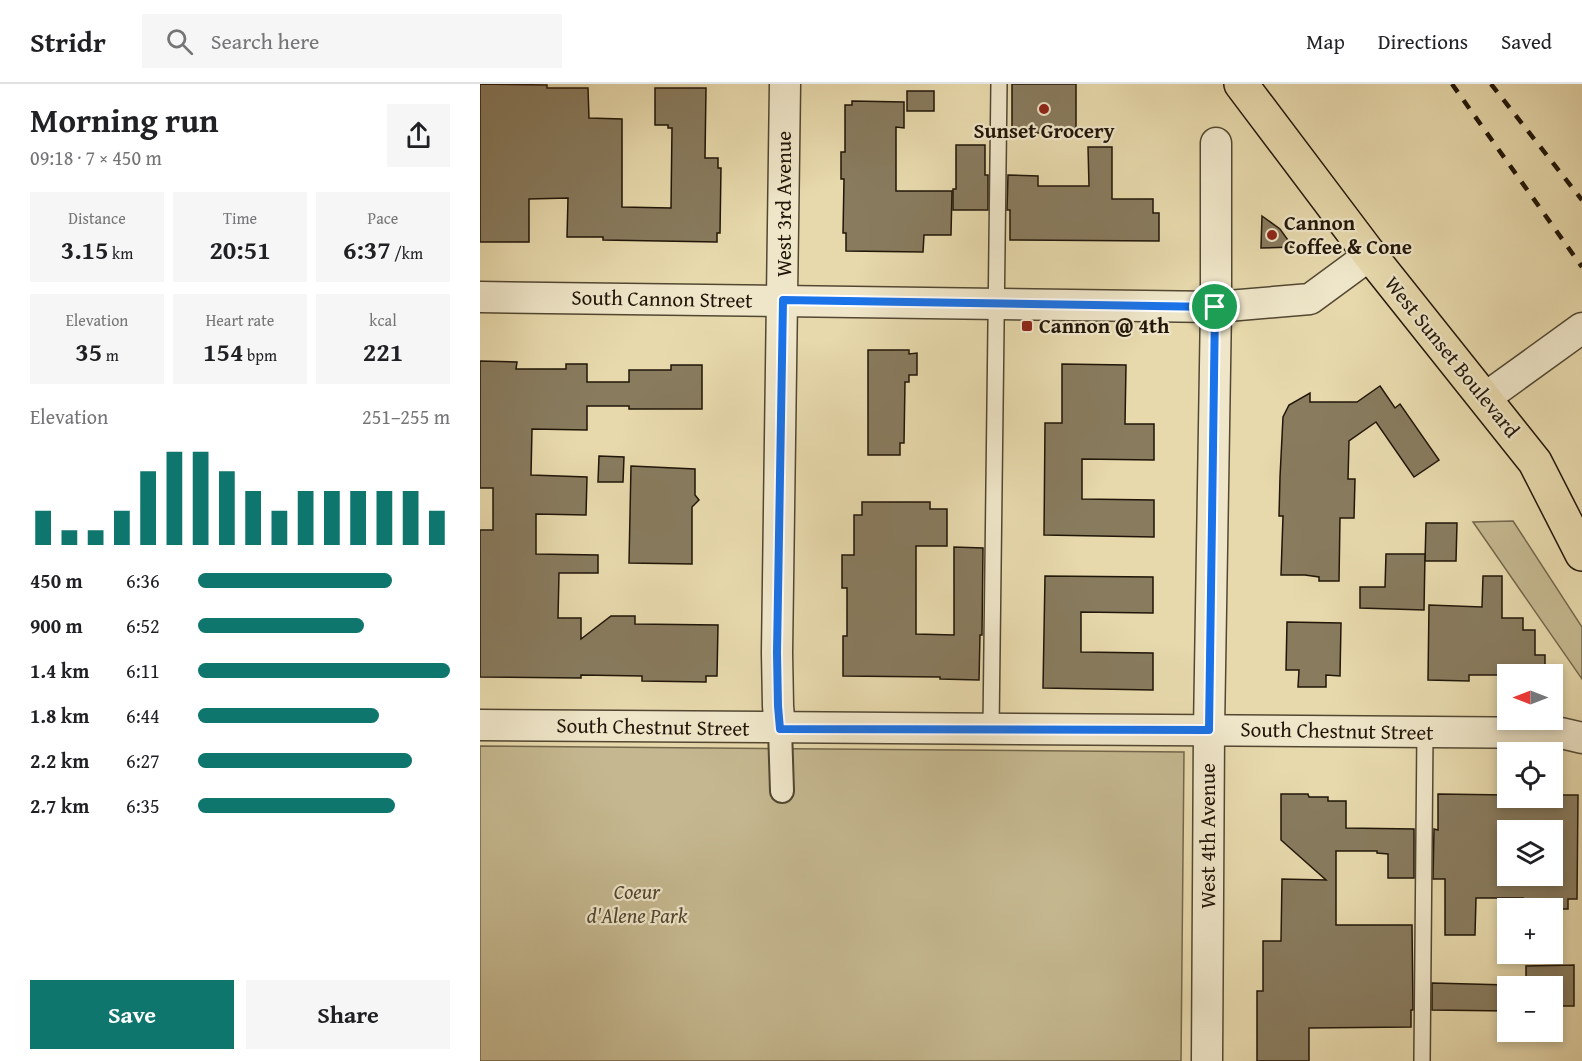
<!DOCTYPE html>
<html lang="en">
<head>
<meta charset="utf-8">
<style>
  :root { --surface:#fff; --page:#f6f6f6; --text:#202124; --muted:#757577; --line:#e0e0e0; --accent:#0f766e }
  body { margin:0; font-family:"Gentium Book Plus",serif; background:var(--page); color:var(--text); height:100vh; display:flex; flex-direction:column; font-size:22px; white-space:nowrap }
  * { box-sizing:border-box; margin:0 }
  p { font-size:20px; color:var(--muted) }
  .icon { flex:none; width:33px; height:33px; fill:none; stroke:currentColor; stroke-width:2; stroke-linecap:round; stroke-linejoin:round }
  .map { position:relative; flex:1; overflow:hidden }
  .side { display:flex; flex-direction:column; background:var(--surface); width:480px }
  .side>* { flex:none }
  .needle { width:39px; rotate:270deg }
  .tools { position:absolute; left:1017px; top:580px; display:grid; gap:12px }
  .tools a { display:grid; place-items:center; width:66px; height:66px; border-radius:0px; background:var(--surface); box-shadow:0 3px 9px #0003; font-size:30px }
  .pin { position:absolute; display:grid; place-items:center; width:51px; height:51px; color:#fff; margin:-26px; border:3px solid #fff; border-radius:50%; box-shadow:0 2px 6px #0007 }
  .round { display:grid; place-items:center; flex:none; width:63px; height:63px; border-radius:0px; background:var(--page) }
  .summary { display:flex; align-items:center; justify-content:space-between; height:102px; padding:0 30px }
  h1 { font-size:33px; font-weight:600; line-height:45px }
  .stats { display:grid; grid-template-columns:repeat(3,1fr); gap:9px; height:102px; padding:6px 30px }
  .stats div { display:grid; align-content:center; border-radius:0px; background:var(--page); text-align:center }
  .stats b { font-size:26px; font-weight:600 }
  .stats small { font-size:16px; font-weight:400 }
  .stats p { font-size:16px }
  .chart { height:168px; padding:12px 30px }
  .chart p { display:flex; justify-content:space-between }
  .chart svg { width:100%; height:108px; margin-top:6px; stroke:var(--accent); stroke-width:6 }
  .primary-button { display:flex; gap:12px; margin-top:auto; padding:12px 30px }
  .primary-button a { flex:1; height:69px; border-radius:0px; background:var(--accent); color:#fff; font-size:24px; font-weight:600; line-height:69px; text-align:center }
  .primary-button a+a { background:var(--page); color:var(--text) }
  ul { padding:0 30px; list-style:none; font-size:20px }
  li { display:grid; grid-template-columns:96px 72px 1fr; align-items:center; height:45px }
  li i { height:15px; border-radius:8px; background:var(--accent) }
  header { display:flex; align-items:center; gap:36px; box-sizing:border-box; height:84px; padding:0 30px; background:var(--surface); border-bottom:2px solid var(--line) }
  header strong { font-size:28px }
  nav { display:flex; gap:33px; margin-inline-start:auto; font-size:21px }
  .search { width:420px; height:54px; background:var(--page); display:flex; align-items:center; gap:15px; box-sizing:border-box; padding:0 21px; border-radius:0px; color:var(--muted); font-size:22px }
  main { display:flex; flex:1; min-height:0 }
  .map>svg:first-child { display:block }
  .green { fill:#c5b890; stroke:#73674c; stroke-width:1.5 }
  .building { fill:#887b5e; stroke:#211609; stroke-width:1.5; fill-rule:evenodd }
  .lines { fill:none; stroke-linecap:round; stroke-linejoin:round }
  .service-casing { stroke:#524732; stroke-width:18 }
  .pedestrian-casing { stroke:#524732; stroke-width:26 }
  .minor-casing { stroke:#524732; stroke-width:33 }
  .primary-casing { stroke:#211609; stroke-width:36 }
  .service { stroke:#efe6c9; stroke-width:15 }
  .pedestrian { stroke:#efe6c9; stroke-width:22 }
  .minor { stroke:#efe6c9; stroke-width:30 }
  .primary { stroke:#e7d9ac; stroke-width:33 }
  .rail { stroke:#211609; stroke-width:4.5; stroke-dasharray:10 10; stroke-linecap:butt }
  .route-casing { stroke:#fff; stroke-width:12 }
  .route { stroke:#1a73e8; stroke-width:8 }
  .poi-dot { fill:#8f2418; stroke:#efe6c9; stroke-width:2 }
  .labels { text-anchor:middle; stroke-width:4.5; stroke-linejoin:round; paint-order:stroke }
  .poi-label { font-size:21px; font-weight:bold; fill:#211609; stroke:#efe6c9; text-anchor:start }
  .street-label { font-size:21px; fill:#211609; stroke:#efe6c9 }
  .park-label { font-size:21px; font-style:italic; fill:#524732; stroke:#efe6c9 }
</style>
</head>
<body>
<header>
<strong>Stridr</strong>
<div class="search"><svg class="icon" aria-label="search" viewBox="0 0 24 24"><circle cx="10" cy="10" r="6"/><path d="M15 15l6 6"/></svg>Search here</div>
<nav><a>Map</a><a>Directions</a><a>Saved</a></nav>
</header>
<main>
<section class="side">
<div class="summary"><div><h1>Morning run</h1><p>09:18 · 7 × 450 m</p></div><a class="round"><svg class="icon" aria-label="share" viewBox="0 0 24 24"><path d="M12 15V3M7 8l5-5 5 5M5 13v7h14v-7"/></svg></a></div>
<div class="stats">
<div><p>Distance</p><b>3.15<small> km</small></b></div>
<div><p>Time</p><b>20:51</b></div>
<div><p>Pace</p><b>6:37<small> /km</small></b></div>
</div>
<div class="stats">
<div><p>Elevation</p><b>35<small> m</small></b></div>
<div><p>Heart rate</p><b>154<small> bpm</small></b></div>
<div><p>kcal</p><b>221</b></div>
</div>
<div class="chart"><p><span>Elevation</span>251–255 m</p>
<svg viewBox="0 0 160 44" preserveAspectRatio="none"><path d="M5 44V30M15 44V38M25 44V38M35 44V30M45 44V14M55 44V6M65 44V6M75 44V14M85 44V22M95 44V30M105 44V22M115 44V22M125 44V22M135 44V22M145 44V22M155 44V30"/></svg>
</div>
<ul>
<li><b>450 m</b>6:36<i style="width:77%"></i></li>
<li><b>900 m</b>6:52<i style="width:66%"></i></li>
<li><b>1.4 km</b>6:11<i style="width:100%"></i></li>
<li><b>1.8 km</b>6:44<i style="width:72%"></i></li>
<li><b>2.2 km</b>6:27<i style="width:85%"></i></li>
<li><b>2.7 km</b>6:35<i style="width:78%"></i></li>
</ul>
<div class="primary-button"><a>Save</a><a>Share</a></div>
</section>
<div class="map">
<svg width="1102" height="977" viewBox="0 0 1102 977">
  <rect width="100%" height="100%" fill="#e7d9ac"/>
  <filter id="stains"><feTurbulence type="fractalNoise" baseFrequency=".00333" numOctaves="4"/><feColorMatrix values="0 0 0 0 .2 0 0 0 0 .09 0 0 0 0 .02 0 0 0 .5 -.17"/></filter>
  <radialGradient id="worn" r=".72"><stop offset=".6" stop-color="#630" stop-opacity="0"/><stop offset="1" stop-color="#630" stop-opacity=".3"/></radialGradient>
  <!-- green -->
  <g class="green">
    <polygon points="1033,437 1102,543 1102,595 993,438"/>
    <polygon points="0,662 704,668 701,977 0,977"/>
  </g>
  <!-- building -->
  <g class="building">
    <polygon points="0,0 67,1 67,4 108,4 109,34 142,35 142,123 191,124 192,44 188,44 188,41 175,41 175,4 226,4 225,74 238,74 238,84 241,84 240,149 237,149 237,158 123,156 123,153 87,153 88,114 49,115 49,158 0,158"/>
    <rect x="532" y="0" width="64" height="49"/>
    <rect x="427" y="7" width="27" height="20"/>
    <polygon points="372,17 424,18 424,44 416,43 416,107 472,107 471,151 444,151 443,168 366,167 366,149 363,149 364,95 361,95 361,68 365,68 365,21 372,21"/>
    <polygon points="476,61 505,61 505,91 508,91 508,126 473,126 473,105 476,105"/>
    <polygon points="608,63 632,63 632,115 673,115 673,129 679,129 679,157 530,156 530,126 527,126 528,91 558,92 558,102 609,102"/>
    <polygon points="782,132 800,145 813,163 781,164"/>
    <polygon points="388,266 429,266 429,270 437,269 437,291 429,291 429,298 425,298 424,359 420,359 420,371 388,371"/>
    <polygon points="0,277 37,278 36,285 86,285 86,280 107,280 107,298 149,298 149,286 191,286 191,281 222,281 222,325 149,325 149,322 107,322 107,346 52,345 51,391 107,393 106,431 56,430 56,470 118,471 118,489 79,489 78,534 101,534 101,555 131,532 155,532 155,540 238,541 237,592 226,592 226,598 162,597 162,592 101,591 101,594 0,593 0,446 13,446 13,404 0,404"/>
    <polygon points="582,280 646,281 645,340 674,340 674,376 602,375 602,415 674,416 674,453 564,451 565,339 582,339"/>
    <polygon points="900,302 915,324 920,320 959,376 934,393 896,338 869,357 868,395 875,395 874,434 860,434 859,497 839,497 839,493 825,491 801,491 803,432 799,432 800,393 803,333 809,321 830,309 830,318 877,318"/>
    <polygon points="119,372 144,373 143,398 118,398"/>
    <polygon points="151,382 215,385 215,411 219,416 212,423 212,480 149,479"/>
    <polygon points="382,418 450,418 450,425 467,425 467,462 436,462 436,550 474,551 474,463 503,464 502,551 500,551 499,596 460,595 460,593 363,592 363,552 367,552 367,504 362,504 362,471 374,471 374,431 382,431"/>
    <polygon points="946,439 977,439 976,477 945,477"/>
    <polygon points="906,470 945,470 944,526 880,524 880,503 905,503"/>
    <polygon points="565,492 673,493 673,529 601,528 601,568 673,569 673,606 563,604"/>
    <polygon points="1003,492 1022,492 1022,534 1043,534 1043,546 1055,546 1055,571 1065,571 1065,591 989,591 989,597 948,596 949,521 1002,523"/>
    <polygon points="807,538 861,539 860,592 846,591 846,603 818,603 819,586 806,586"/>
    <polygon points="801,710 828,710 829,713 848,713 848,717 866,717 866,744 934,745 934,794 908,794 908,770 897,769 897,767 856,767 856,841 932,841 933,926 931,926 931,943 829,944 829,977 777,977 777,907 783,907 783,857 801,857 802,795 846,796 801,756"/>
    <path d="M958,710L1028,711V714H1072V711H1098L1097,815H1088V825H1043V814H996L995,851H965V795H953L954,745L958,746ZM1028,747H1072V792H1028Z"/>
    <polygon points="1094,881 1094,922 1072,922 1072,903 1046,903 1046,882"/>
    <polygon points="952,899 1028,901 1028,927 952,926"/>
  </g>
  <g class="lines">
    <defs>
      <g id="service">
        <polyline points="511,644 519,0"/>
        <polyline points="942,977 945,649"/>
      </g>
      <polyline id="pedestrian" points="300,645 302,707"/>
      <g id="minor">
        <polyline points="0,213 736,223 830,215 890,171"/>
        <polyline points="1005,314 1102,244"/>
        <polyline points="0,641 1081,649 1102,654"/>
        <polyline points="300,645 298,622 297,569 305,0"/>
        <polyline points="727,977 729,646 736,223 736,59"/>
      </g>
      <polyline id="primary" points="761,0 890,171 1055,378 1102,470"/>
    </defs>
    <!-- service casing -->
    <use href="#service" class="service-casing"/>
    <!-- pedestrian casing -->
    <use href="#pedestrian" class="pedestrian-casing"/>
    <!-- minor casing -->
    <use href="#minor" class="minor-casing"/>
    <!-- primary casing -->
    <use href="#primary" class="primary-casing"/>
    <!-- service -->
    <use href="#service" class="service"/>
    <!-- pedestrian -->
    <use href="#pedestrian" class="pedestrian"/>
    <!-- minor -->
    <use href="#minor" class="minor"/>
    <!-- primary -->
    <use href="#primary" class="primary"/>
    <!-- rail -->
    <g class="rail">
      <polyline points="972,0 1102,183"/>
      <polyline points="1011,0 1102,116"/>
    </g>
  </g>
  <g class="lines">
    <defs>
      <polygon id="route" points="303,216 735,223 729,646 300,645 298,622 297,569"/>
    </defs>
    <!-- route casing -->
    <use href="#route" class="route-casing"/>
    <!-- route -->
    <use href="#route" class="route"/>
  </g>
  <!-- markers -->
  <g class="poi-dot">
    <circle cx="564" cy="25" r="6"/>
    <circle cx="792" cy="151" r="6"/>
    <rect x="541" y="236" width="12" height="12" rx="3"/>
  </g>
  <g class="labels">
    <!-- poi labels -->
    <g class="poi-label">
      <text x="564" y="54" text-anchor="middle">Sunset Grocery</text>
      <text x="804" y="146">Cannon<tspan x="804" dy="24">Coffee &amp; Cone</tspan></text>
      <text x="559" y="249">Cannon @ 4th</text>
    </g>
    <!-- street labels -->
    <g class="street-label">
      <text transform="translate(304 120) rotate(-90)" y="7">West 3rd Avenue</text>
      <text transform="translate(182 215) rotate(1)" y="7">South Cannon Street</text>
      <text transform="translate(972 273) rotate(51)" y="7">West Sunset Boulevard</text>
      <text transform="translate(173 643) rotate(1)" y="7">South Chestnut Street</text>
      <text transform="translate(857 647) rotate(1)" y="7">South Chestnut Street</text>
      <text transform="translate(728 752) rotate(-90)" y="7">West 4th Avenue</text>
    </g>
    <!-- park labels -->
    <g class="park-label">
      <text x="157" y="815">Coeur<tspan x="157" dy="24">d'Alene Park</tspan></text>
    </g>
  </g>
  <rect width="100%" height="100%" filter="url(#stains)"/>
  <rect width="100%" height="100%" fill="url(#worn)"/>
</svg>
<div class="tools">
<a><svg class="needle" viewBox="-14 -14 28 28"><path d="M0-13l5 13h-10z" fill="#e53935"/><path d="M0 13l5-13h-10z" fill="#757577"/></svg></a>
<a><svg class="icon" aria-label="locate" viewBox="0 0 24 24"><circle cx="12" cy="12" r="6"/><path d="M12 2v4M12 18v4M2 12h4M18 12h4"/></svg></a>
<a><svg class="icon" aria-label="layers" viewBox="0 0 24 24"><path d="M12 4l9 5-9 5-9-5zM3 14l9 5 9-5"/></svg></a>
<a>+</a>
<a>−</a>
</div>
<div class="pin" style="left:735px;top:223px;background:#1e9e55"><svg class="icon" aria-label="arrive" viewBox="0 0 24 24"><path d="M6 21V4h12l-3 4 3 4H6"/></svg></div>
</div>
</main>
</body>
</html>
